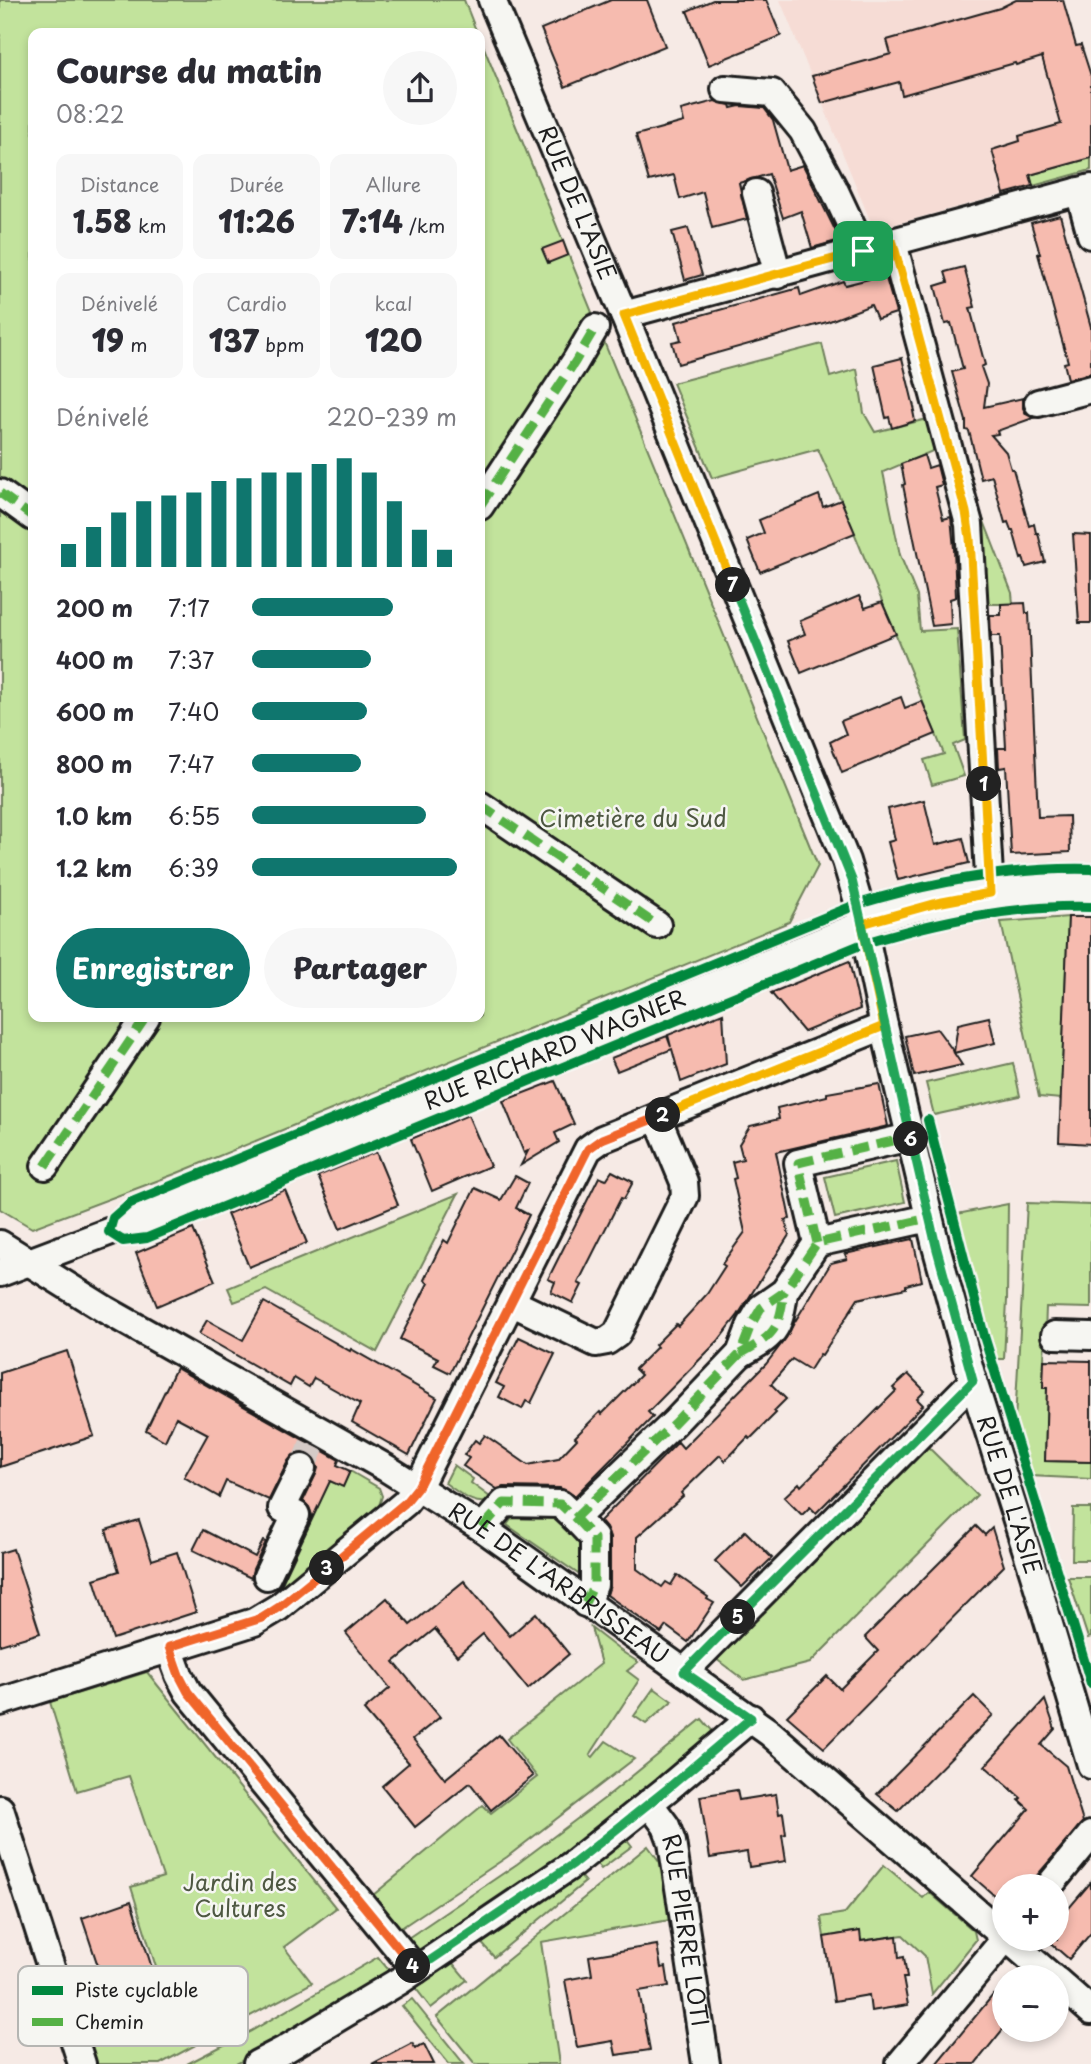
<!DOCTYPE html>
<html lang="fr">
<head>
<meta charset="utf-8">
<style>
  :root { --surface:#fff; --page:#f7f7f7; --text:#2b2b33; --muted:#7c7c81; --accent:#0f766e }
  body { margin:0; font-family:"Playpen Sans",sans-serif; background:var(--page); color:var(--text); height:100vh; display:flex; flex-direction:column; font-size:26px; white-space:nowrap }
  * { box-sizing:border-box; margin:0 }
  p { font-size:23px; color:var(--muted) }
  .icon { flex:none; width:38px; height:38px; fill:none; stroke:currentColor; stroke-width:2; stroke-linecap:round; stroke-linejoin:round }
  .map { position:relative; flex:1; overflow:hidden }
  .panel { position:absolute; left:28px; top:28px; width:457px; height:994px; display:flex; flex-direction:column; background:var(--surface); border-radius:14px; box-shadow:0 4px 10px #0003 }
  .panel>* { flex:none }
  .buttons { position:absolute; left:992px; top:1874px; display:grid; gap:14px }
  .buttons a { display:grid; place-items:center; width:77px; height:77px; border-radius:50%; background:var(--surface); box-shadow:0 4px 10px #0003; font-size:35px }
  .pin { position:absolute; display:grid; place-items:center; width:60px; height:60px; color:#fff; margin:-30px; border-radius:14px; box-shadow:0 4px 10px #0006 }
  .km { position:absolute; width:35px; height:35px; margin:-18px; border-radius:50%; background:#222; color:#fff; font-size:19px; line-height:35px; text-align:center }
  .round { display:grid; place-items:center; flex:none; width:74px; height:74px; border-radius:37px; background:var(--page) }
  .headline { display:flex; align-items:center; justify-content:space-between; height:119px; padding:0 28px }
  h1 { font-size:32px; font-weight:800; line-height:52px }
  .stats { display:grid; grid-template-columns:repeat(3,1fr); gap:10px; height:119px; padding:7px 28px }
  .stats div { display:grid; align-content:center; border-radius:14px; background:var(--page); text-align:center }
  .stats b { font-size:30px; font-weight:800 }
  .stats small { font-size:19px; font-weight:400 }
  .stats p { font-size:19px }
  .chart { height:196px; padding:14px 28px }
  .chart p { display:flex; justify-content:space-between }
  .chart svg { width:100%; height:126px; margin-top:7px; stroke:var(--accent); stroke-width:6 }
  .action { display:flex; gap:14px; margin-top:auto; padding:14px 28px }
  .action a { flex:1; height:80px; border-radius:42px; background:var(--accent); color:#fff; font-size:28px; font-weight:800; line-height:80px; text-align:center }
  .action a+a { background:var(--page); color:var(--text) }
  ul { padding:0 28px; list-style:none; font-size:23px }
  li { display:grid; grid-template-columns:112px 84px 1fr; align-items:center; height:52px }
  li i { height:18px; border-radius:9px; background:var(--accent) }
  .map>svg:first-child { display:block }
  .built { fill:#f6dcd5 }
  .green { fill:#c2e39c; stroke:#6f805c; stroke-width:2 }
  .building { fill:#f6bbaf; stroke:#1c1c1c; stroke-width:2 }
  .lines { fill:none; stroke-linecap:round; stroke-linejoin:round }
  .minor-tunnel { stroke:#d5cbc7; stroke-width:26; stroke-dasharray:26 13; stroke-linecap:butt }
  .minor-casing { stroke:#1c1c1c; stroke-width:32 }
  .minor { stroke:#f6f6f2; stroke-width:26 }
  .quiet { stroke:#55b145; stroke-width:9; stroke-dasharray:18 9; stroke-linecap:butt }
  .cycleway-casing { stroke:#f6f6f2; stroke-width:15 }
  .cycleway { stroke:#00873e; stroke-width:10 }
  .split-1-casing { stroke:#fff; stroke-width:14 }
  .split-2-casing { stroke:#fff; stroke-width:14 }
  .split-3-casing { stroke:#fff; stroke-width:14 }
  .split-4-casing { stroke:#fff; stroke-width:14 }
  .split-5-casing { stroke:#fff; stroke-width:14 }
  .split-6-casing { stroke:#fff; stroke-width:14 }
  .split-7-casing { stroke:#fff; stroke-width:14 }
  .split-8-casing { stroke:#fff; stroke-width:14 }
  .split-1 { stroke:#f5b400; stroke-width:9 }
  .split-2 { stroke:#f5b400; stroke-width:9 }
  .split-3 { stroke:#f0652b; stroke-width:9 }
  .split-4 { stroke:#f0652b; stroke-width:9 }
  .split-5 { stroke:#22a559; stroke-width:9 }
  .split-6 { stroke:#22a559; stroke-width:9 }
  .split-7 { stroke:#22a559; stroke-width:9 }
  .split-8 { stroke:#f5b400; stroke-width:9 }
  .labels { text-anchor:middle; stroke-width:5; stroke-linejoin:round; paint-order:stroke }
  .street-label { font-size:23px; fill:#1c1c1c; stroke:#f6f6f2 }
  .park-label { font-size:23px; fill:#4e5842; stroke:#f6f6f2 }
  .key { fill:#f6f6f2; stroke:#b5b5b2; stroke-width:2 }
  .key-label { font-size:19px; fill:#1c1c1c }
</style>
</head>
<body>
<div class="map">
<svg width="1091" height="2064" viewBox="0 0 1091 2064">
  <rect width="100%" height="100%" fill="#f6eae5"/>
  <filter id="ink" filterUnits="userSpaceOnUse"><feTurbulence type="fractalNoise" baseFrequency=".0143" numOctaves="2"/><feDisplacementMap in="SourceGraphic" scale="14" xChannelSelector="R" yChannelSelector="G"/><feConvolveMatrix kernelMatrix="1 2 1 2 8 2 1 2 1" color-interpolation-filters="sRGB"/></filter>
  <g filter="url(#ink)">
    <!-- built -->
    <polygon class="built" points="780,0 1063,0 1076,46 1081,45 1091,76 1091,158 1031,175 1033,186 874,230"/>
    <!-- green -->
    <g class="green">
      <polygon points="0,0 464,0 477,33 33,33 33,1017 480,1017 480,38 818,866 789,922 175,1174 32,1228 0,1209"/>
      <polygon points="1091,158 1091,170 1033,186 1030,175"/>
      <polygon points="822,344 830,377 857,369 864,413 875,432 927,419 935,450 883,472 900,555 917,596 920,631 957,629 965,740 953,745 964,776 932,785 924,760 944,754 841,500 818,449 712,478 673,383"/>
      <polygon points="982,516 1012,593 1013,604 987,604"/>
      <polygon points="1068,917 1061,1099 1039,1097 1001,922"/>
      <polygon points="720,965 722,971 115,1217 128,1205 130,1207"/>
      <polygon points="1013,1063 1020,1096 934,1115 926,1083"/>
      <polygon points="896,1161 905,1202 835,1218 825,1177"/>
      <polygon points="458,1194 377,1352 266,1290 234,1302 228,1288"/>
      <polygon points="1027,1203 1091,1205 1091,1308 1046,1307 1043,1387 1047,1388 1045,1461 1091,1462 1091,1479 1030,1476 1015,1421"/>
      <polygon points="1008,1204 1007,1300 1004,1359 995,1359 957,1214"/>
      <polygon points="924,1443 977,1495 810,1663 744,1680 712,1656"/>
      <path d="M454,1465L473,1479L471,1483L494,1500C475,1508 461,1494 445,1483Z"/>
      <polygon points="350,1471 379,1488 382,1496 378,1509 278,1590 330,1481 343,1486"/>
      <polygon points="557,1507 590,1538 590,1582 507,1525 512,1518 504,1511"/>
      <polygon points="1073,1508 1091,1508 1091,1560 1072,1560"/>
      <polygon points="1068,1577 1091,1577 1091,1637 1088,1638"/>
      <polygon points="591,1628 618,1649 638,1662 627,1671 639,1680 590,1755 593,1757 606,1741 634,1759 507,1857 398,1930 372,1896 483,1805 491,1813 537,1777 507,1739 601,1664"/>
      <polygon points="147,1672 336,1908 284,1947 312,1983 160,2064 97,2064 89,2038 170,2012 131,1887 163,1877 129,1776 77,1791 50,1702"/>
      <polygon points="654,1688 672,1701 646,1724 634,1716"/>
      <polygon points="702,1719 716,1735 527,1886 419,1955 402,1942 517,1864 605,1798"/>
      <polygon points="622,1833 632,1846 601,1869 591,1857"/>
      <polygon points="648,1846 662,1865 670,1920 541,1942 559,2064 475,2064 437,2017"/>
      <polygon points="884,1865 923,1898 929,1892 974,1931 976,1940 932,1994 925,1956 903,1935 861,1941 859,1931 824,1937 821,1917 845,1913"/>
      <polygon points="575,1870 585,1882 494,1957 478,1939"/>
      <polygon points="378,1957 392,1974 283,2040 236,2064 187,2064 251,2031"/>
      <polygon points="451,1961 467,1980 431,2008 414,1986"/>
      <polygon points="412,1999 464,2064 449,2064 402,2006"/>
    </g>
    <!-- building -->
    <g class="building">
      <polygon points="611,0 647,0 665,46 565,87 541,29"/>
      <polygon points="713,0 766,0 781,36 709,65 687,11"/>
      <polygon points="1016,0 1063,0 1076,46 1081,45 1091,76 1091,158 1030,175 1033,186 1004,194 992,150 1020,141 1019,136 1061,124 1042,57 1016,65 1015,63 902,95 899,82 822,103 812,76 891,54 887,40 1000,8"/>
      <polygon points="715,101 730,105 731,108 740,106 764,108 773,120 787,170 803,165 840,240 812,248 801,211 783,218 769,174 739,183 747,219 712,228 703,192 680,199 674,175 649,181 636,135 684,122 681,110"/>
      <polygon points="1060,215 1091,327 1091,373 1068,379 1064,363 1068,362 1038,254 1040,254 1031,223"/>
      <polygon points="688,228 702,275 685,280 672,232"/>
      <polygon points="563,241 568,255 548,263 542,249"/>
      <polygon points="964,267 975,307 970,308 985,365 981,367 987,384 984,407 1023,398 1023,408 1026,414 1033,418 997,431 998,434 991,435 1006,452 1011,469 1013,469 1029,526 1034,524 1036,533 1038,533 1045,562 1026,567 1023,558 1021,559 1013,530 1011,530 1008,522 1005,523 992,476 981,479 969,431 966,430 966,421 952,372 963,369 951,323 945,324 935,286 948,282 945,272"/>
      <polygon points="885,275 896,313 877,319 871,305 827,322 678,364 672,342 681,340 676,322 799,288 801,296 843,281 845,285"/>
      <polygon points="902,358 915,411 913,411 915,421 892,428 889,417 886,418 874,365"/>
      <polygon points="924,455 928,468 937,465 942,485 935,487 943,519 951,517 954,549 956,597 950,599 951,624 932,626 903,485 905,484 901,464"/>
      <polygon points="819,495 823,507 841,500 855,533 760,572 747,540 764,533 759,520"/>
      <polygon points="1073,534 1091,535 1091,623 1079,623"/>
      <polygon points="859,596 865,608 882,602 896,634 801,673 788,641 805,634 800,621"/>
      <polygon points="1025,603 1026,613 1029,613 1038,817 1069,816 1070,852 1011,855 1006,767 999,768 998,748 1006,748 1000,636 991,636 990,615 1001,615 1001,604"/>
      <polygon points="901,697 905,708 922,701 936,734 842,773 830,742 846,734 841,721"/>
      <polygon points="924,800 935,845 963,838 969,863 898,880 888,842 895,840 888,809"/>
      <polygon points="1068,917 1091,917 1091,1144 1059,1142"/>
      <polygon points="849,961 860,1009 804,1032 771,993"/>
      <polygon points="723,1013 726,1064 681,1082 672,1049 617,1071 611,1058 667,1036 671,1047 668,1035"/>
      <polygon points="989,1017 995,1043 954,1053 962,1065 914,1076 905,1036 937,1029 954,1052 958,1024"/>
      <polygon points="555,1081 574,1124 555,1133 559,1142 521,1165 528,1151 524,1153 503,1101"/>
      <polygon points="879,1084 888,1126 776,1152 790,1219 785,1220 789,1235 738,1315 718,1341 648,1412 653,1417 575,1496 560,1488 504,1487 497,1489 463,1466 469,1458 464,1455 475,1440 479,1443 485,1435 528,1465 558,1459 577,1439 575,1437 600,1412 602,1414 641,1375 635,1369 657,1347 655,1345 676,1324 678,1326 707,1294 725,1266 722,1264 745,1232 733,1179 736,1178 732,1162 743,1159 739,1144 750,1126 779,1119 777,1108 827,1096 827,1093"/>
      <polygon points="468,1115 490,1166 432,1191 411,1139"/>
      <polygon points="376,1152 398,1205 340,1229 318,1176"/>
      <polygon points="612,1171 633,1182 624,1199 621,1198 578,1283 582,1285 573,1303 551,1292 555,1282 548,1279 599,1177 606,1180"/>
      <polygon points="515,1176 528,1183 516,1208 529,1215 450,1373 434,1365 438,1358 400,1339 428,1283 424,1280 438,1251 444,1240 448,1243 475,1188 501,1200"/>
      <polygon points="285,1190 307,1243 249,1267 227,1214"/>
      <polygon points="193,1229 215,1281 157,1306 136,1253"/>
      <polygon points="913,1239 922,1281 906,1285 906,1288 858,1299 822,1355 820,1354 810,1370 792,1359 771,1384 786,1399 774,1411 776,1413 750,1439 748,1437 725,1461 720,1455 681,1493 683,1496 637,1537 637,1569 662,1587 666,1582 671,1585 677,1575 708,1597 707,1599 714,1603 688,1642 666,1626 661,1633 607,1595 610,1585 610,1538 606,1528 600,1521 678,1442 683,1448 766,1364 786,1338 794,1323 831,1263 847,1259 845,1254"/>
      <polygon points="264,1302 350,1351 351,1349 437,1398 409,1455 352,1422 360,1404 314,1378 309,1387 294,1378 290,1386 199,1334 207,1320 243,1340"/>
      <polygon points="519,1337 555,1354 531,1403 526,1401 522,1409 499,1397 504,1387 496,1383"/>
      <polygon points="67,1351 94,1436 0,1467 0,1373"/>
      <polygon points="1044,1360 1091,1361 1091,1462 1045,1461 1047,1388 1043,1388"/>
      <polygon points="176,1368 339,1460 337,1465 350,1471 343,1487 330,1481 281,1585 276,1589 281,1583 310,1521 312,1515 309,1507 303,1501 316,1474 318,1468 315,1460 308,1454 300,1452 293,1455 288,1461 269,1500 226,1481 219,1497 184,1477 208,1434 176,1417 165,1441 146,1430"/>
      <polygon points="908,1374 925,1391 917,1399 923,1405 816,1513 810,1507 802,1515 784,1497 799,1483 801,1486 896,1391 893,1388"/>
      <polygon points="139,1520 152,1560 177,1552 196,1612 113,1639 94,1579 119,1571 106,1530"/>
      <polygon points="976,1526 985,1535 992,1528 1004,1566 824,1748 787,1716 827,1676 840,1689 878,1651 865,1637"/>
      <polygon points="203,1530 255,1557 263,1541 266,1542 253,1569 251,1578 193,1550"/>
      <polygon points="745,1531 772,1558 742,1587 715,1561"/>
      <polygon points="13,1549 40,1633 0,1645 0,1553"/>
      <polygon points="464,1581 510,1636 536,1613 569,1654 528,1689 483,1634 457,1656 435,1629 394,1662 440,1717 413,1739 445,1779 499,1735 533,1776 491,1810 470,1783 415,1827 382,1786 409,1763 364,1710 390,1688 346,1633 387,1598 410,1625"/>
      <polygon points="974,1696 993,1715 898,1811 877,1794"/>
      <polygon points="1045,1700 1055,1729 1041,1745 1066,1766 1083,1822 1028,1886 1004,1886 1004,1904 972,1876 1029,1809 1019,1800 1021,1798 985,1766"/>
      <polygon points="737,1790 739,1800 776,1794 779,1814 783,1813 786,1834 782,1835 786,1861 749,1867 747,1852 710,1858 700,1796"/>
      <polygon points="1091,1882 1091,1933 1069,1959 1046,1939 1057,1939 1057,1922"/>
      <polygon points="131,1901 162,2000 94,2022 86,1997 106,1990 82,1918"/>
      <polygon points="860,1931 861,1941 897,1936 899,1958 904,1957 907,1978 903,1978 908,2005 871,2011 869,1995 834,2001 824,1937"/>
      <polygon points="657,1945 661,1968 666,1967 669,1986 639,1991 650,2050 616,2055 613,2041 577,2047 565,1980 592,1975 589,1956"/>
      <polygon points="993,1995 1004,2006 1004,2028 975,2064 936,2064"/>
      <polygon points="412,2043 415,2048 424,2044 434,2064 372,2064"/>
    </g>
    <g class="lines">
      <!-- minor-tunnel -->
      <polyline class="minor-tunnel" points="302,1468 312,1445"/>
      <defs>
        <g id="minor">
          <path id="s1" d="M492,0L624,315L846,861L857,898L884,1026L936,1246L973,1381L1034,1574L1091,1765"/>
          <polyline points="725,89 772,93 803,131 834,189 863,251"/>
          <polyline points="1079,191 1091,235"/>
          <polyline points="756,193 778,275"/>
          <polyline points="893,243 969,524 990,893"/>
          <polyline points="624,315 1091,188"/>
          <polyline points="1038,403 1091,389"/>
          <polyline points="0,493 33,517"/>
          <polyline points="480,506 575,362 595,328"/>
          <polyline points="480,805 657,925"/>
          <polyline points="45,1166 146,1017"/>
          <polyline points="817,1243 798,1163 910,1137"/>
          <path id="s2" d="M0,1244L106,1310L386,1468L482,1528L770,1733L1004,1936"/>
          <path id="s3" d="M0,1273L132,1223L878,918C948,898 1018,886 1091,888"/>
          <polyline points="511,1302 596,1343 607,1341 617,1334 685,1196 684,1182 657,1117"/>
          <polyline points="1055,1335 1091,1336"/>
          <path d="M740,1354C774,1335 779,1331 784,1292"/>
          <polyline points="575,1518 594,1538 594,1585 585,1603"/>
          <polyline points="482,1528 504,1503 560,1504 575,1518 674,1423 740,1354 751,1325 761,1308 784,1292 817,1243 929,1218"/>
          <polyline points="267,1576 296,1515 282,1508 302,1468"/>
          <polyline points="169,1648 179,1675 188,1692 416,1970"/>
          <polyline points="684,1672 973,1381"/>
          <polyline points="0,1702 254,1622 279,1607 405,1503 418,1487 588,1149 602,1139 884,1026"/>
          <path id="s4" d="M649,1803L666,1826L672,1842L706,2064"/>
          <polyline points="0,1809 82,2064"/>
          <polyline points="1049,1886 1091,1835"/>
          <polyline points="1008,1939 1053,1978"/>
          <polyline points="1057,1981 1091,2011"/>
          <polyline points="257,2064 284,2050 401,1980 573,1864 667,1789 751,1718"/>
          <polyline points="900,2064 1005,1939"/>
        </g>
      </defs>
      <!-- minor casing -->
      <use href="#minor" class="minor-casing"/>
      <!-- minor -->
      <use href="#minor" class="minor"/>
      <!-- quiet -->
      <g class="quiet">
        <polyline points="0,493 33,517"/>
        <polyline points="480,506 575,362 595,328"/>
        <polyline points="480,805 657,925"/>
        <polyline points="45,1166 146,1017"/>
        <polyline points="817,1243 798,1163 910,1137"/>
        <path d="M740,1354C774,1335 779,1331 784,1292"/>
        <polyline points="575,1518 594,1538 594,1585 585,1603"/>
        <polyline points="482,1528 504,1503 560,1504 575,1518 674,1423 740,1354 751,1325 761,1308 784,1292 817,1243 929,1218"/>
      </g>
      <defs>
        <g id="cycleway">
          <path d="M1091,869C1011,867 935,881 858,904L130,1203L113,1218L109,1232L123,1241L147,1238L865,943C939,921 1013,905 1091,907"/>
          <polyline points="928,1120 984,1336 1091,1683"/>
        </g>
      </defs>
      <!-- cycleway casing -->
      <use href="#cycleway" class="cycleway-casing"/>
      <!-- cycleway -->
      <use href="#cycleway" class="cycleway"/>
    </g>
  </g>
  <g class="lines" filter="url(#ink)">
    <defs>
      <polyline id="split-1" points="863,251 893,243 966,512 970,538 984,784"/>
      <polyline id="split-2" points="663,1115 884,1026 862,924 937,903 990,893 984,784"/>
      <polyline id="split-3" points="327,1568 405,1503 418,1487 588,1149 602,1139 663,1115"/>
      <polyline id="split-4" points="327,1568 279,1607 262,1618 169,1647 179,1675 188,1692 413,1966"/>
      <polyline id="split-5" points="413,1966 416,1970 573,1864 667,1789 751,1718 684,1672 738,1617"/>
      <polyline id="split-6" points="738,1617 973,1381 936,1246 911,1139"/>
      <polyline id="split-7" points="733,585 852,880 911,1139"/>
      <polyline id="split-8" points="733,585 624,315 863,251"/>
    </defs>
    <!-- split-1 casing -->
    <use href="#split-1" class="split-1-casing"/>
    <!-- split-2 casing -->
    <use href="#split-2" class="split-2-casing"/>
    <!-- split-3 casing -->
    <use href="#split-3" class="split-3-casing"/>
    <!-- split-4 casing -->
    <use href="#split-4" class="split-4-casing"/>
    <!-- split-5 casing -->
    <use href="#split-5" class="split-5-casing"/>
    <!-- split-6 casing -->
    <use href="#split-6" class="split-6-casing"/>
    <!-- split-7 casing -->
    <use href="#split-7" class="split-7-casing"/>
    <!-- split-8 casing -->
    <use href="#split-8" class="split-8-casing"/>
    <!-- split-1 -->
    <use href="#split-1" class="split-1"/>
    <!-- split-2 -->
    <use href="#split-2" class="split-2"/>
    <!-- split-3 -->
    <use href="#split-3" class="split-3"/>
    <!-- split-4 -->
    <use href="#split-4" class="split-4"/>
    <!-- split-5 -->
    <use href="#split-5" class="split-5"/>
    <!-- split-6 -->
    <use href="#split-6" class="split-6"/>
    <!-- split-7 -->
    <use href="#split-7" class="split-7"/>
    <!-- split-8 -->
    <use href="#split-8" class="split-8"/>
  </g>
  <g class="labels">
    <!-- street labels -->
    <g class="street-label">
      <text dy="8" stroke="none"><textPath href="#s1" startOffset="220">RUE DE L'ASIE</textPath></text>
      <text dy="8" stroke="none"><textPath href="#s3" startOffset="598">RUE RICHARD WAGNER</textPath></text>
      <text dy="8" stroke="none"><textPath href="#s1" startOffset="1586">RUE DE L'ASIE</textPath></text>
      <text dy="8" stroke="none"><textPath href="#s2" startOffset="654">RUE DE L'ARBRISSEAU</textPath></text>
      <text dy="8" stroke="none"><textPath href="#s4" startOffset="135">RUE PIERRE LOTI</textPath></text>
    </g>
    <!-- park labels -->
    <g class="park-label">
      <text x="633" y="827">Cimetière du Sud</text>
      <text x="240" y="1891">Jardin des<tspan x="240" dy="26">Cultures</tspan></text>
    </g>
  </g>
  <!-- legend -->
  <rect x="18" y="1966" width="230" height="80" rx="10" class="key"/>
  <rect x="32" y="1986" width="31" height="9" fill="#00873e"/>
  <rect x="32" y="2018" width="31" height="8" fill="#55b145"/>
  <g class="key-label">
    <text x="75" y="1997">Piste cyclable</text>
    <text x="75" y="2029">Chemin</text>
  </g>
</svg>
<div class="buttons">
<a>+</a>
<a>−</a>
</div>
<div class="pin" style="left:863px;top:251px;background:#1e9e55"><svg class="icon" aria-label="arrive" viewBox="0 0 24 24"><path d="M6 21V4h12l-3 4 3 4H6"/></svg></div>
<b class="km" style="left:984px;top:784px">1</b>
<b class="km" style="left:663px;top:1115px">2</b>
<b class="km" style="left:327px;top:1568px">3</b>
<b class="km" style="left:413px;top:1966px">4</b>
<b class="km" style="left:738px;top:1617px">5</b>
<b class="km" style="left:911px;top:1139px">6</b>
<b class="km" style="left:733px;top:585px">7</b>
<section class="panel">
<div class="headline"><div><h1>Course du matin</h1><p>08:22</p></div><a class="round"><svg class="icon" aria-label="share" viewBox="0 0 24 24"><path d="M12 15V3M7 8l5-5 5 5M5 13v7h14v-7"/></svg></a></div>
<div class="stats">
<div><p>Distance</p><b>1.58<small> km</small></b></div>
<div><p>Durée</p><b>11:26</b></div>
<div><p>Allure</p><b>7:14<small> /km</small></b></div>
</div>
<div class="stats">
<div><p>Dénivelé</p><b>19<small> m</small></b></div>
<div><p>Cardio</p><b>137<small> bpm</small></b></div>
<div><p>kcal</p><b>120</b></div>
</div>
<div class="chart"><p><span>Dénivelé</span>220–239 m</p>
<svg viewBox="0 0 160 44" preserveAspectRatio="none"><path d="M5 44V36M15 44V30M25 44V25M35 44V21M45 44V19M55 44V18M65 44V14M75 44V13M85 44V11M95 44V11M105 44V8M115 44V6M125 44V11M135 44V21M145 44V31M155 44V38"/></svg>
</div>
<ul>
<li><b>200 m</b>7:17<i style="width:69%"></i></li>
<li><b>400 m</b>7:37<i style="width:58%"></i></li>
<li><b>600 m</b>7:40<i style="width:56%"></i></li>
<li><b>800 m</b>7:47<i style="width:53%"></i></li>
<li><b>1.0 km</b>6:55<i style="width:85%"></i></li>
<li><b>1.2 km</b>6:39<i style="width:100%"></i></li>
</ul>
<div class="action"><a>Enregistrer</a><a>Partager</a></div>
</section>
</div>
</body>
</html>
